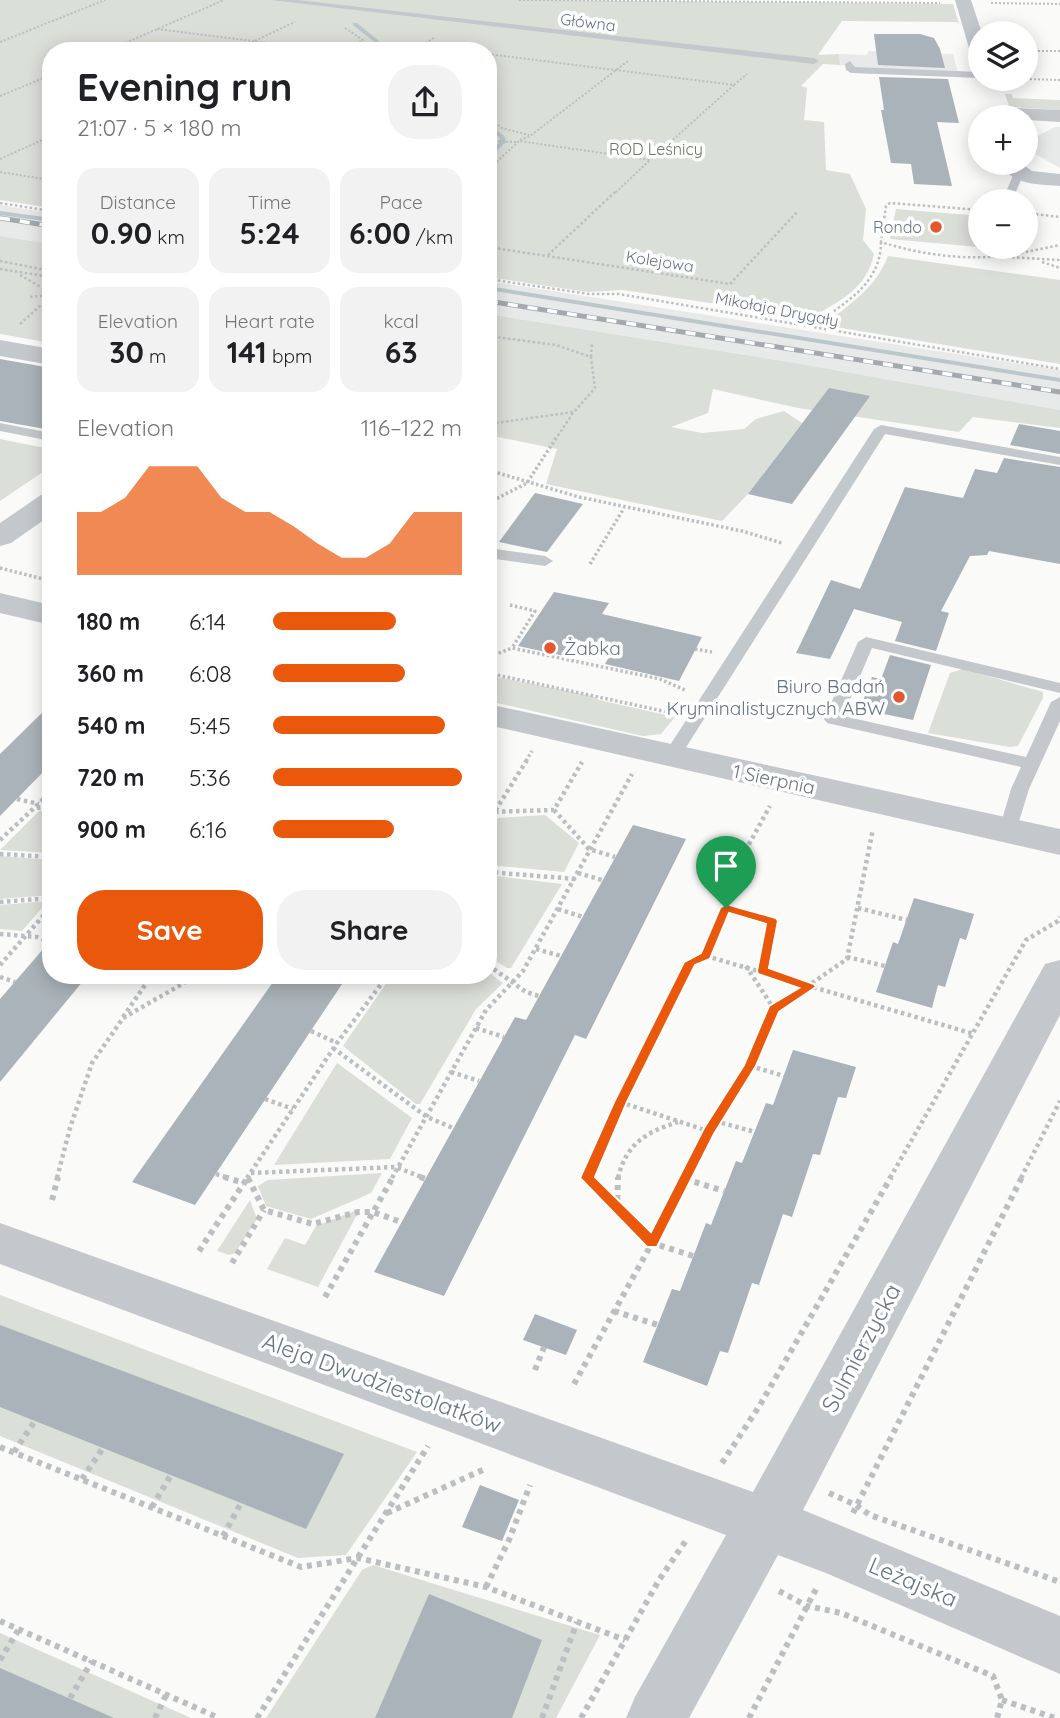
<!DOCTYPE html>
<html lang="en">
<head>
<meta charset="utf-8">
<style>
  :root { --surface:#fff; --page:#f2f2f2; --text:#202124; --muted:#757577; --accent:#ea580c }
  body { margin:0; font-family:Quicksand,sans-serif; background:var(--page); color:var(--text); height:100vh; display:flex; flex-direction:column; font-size:26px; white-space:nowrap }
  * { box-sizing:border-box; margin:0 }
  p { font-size:23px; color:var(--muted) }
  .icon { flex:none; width:38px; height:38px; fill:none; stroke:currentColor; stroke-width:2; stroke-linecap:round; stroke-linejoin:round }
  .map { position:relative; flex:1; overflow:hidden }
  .panel { position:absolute; left:42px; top:42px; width:455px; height:942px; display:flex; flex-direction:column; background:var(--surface); border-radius:28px; box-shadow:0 4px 18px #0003 }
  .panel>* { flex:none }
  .controls { position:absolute; left:968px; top:21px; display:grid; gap:14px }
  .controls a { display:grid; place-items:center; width:70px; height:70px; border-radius:50%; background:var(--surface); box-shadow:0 4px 18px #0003; font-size:35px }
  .pin { position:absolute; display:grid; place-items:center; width:60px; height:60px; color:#fff; margin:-72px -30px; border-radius:50% 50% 50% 0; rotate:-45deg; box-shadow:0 0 7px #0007 }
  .pin .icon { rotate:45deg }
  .round { display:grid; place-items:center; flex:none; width:74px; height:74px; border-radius:28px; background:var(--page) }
  .head { display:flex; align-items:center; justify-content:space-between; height:119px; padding:0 35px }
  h1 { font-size:38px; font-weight:700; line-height:52px }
  .figures { display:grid; grid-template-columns:repeat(3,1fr); gap:10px; height:119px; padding:7px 35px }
  .figures div { display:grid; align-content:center; border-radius:18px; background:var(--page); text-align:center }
  .figures b { font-size:30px; font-weight:700 }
  .figures small { font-size:19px; font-weight:400 }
  .figures p { font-size:19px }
  .chart { height:196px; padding:14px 35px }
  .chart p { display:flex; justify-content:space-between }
  .chart svg { width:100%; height:126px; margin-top:7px; fill:var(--accent); opacity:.7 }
  .button { display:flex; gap:14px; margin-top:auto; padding:14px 35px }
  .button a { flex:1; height:80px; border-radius:28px; background:var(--accent); color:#fff; font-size:28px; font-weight:700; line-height:80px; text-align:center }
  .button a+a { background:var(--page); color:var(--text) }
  ul { padding:0 35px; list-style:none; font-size:23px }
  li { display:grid; grid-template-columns:112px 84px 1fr; align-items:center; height:52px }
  li i { height:18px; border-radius:9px; background:var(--accent) }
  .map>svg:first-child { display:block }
  .built { fill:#e8e9e9 }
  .green { fill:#dadfd7 }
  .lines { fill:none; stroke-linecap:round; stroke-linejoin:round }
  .stream { fill:#bbc7cb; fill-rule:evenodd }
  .building { fill:#aab3b9 }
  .path-far4 { stroke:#bbbfc2; stroke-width:2; stroke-dasharray:2 2; stroke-linecap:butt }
  .path-far3 { stroke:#bbbfc2; stroke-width:2.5; stroke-dasharray:2.5 2.5; stroke-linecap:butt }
  .path-far2 { stroke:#bbbfc2; stroke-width:3.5; stroke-dasharray:2.5 2.5; stroke-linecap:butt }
  .path-far1 { stroke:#bbbfc2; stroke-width:4.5; stroke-dasharray:3.5 3.5; stroke-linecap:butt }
  .path { stroke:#bbbfc2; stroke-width:6; stroke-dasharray:5 5; stroke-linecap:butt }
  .service { fill:#c3c8cc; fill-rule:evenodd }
  .minor { fill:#c3c8cc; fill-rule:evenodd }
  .tertiary { fill:#c3c8cc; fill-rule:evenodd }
  .rail-casing { stroke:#a2aab0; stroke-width:5 }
  .rail { stroke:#fff; stroke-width:3.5; stroke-dasharray:10; stroke-linecap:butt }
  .route { fill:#ea580c; stroke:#fff; stroke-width:2; fill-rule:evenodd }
  .poi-dot { fill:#e4572e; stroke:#fff; stroke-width:2.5 }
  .labels { text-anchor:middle; stroke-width:7; stroke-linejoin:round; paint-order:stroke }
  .far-street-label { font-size:16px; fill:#657683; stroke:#fff }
  .far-park-label { font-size:16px; fill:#687a64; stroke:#fff }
  .far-poi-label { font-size:16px; fill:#657683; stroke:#fff; text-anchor:end }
  .poi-label { font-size:19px; fill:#657683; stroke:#fff; text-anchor:start }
  .street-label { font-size:19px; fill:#657683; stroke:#fff }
  .near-street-label { font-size:23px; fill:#657683; stroke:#fff }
</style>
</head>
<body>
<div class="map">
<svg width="1060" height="1718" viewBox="0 0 1060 1718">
  <rect width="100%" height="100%" fill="#fafaf8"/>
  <!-- built -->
  <g class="built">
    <polygon points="868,51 953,54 958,73 848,68 847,66 840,65 839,54 867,55"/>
    <polygon points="1055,127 1060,127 1060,168 1035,154 1030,140"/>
    <polygon points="0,205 51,213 51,244 0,236"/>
    <polygon points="488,281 1060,370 1060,410 795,363 488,314"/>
  </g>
  <!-- green -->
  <g class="green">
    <path d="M0,0H541L953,4L959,24L956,22L842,21L818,55L839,54L840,65L823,64L801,86L807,88L804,120L824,122L826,170L850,174L866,209L863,240L874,254C866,290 841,299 812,318L623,290L588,292L488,277V51H51V208L0,200Z"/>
    <polygon points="1005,94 1012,94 1013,98 1060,100 1060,110 1013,107 1009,106"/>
    <polygon points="896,209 980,216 980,247 989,248 890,239"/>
    <polygon points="0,236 51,244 51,343 0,334"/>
    <path d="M888,256L1060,280V364L823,325C849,305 876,288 888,256Z"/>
    <polygon points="488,314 795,363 1060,410 1060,428 973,417 959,432 798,408 713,389 708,413 671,427 702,433 744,429 756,419 784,411 802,423 748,494 722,521 546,484 557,449 488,435"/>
    <polygon points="0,439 50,449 43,472 0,501"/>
    <polygon points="963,669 1043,692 1043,698 1018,746 1010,747 928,733 950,673"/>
    <polygon points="488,675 592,696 599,700 675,717 661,734 643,736 488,701"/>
    <polygon points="51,809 51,853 0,850 39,811"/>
    <polygon points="545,815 579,843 564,872 488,865 488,835 498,818"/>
    <polygon points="0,856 51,860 51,895 0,899"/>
    <polygon points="488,875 562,884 511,968 507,968 488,956"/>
    <polygon points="48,901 22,931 0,929 0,905"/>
    <polygon points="488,972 503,983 476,1009 420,1104 416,1104 343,1046 392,975 488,975"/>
    <polygon points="337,1063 412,1118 390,1159 274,1165"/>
    <polygon points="382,1173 371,1193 311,1219 266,1206 258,1186 268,1180"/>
    <polygon points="250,1200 257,1219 235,1253 229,1255 217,1251"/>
    <polygon points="360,1209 318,1287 267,1269 285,1238 305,1245 316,1226"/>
    <polygon points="0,1295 417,1452 346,1555 298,1558 0,1436"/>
    <polygon points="373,1565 600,1635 556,1718 266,1718 362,1570"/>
    <polygon points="0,1633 191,1718 0,1718"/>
  </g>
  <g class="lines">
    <!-- stream -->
    <g class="stream">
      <polygon points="353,23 357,23 391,51 386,51 353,25"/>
      <polygon points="488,123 505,137 506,142 488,159 488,154 500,142 500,138 488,128"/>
      <polygon points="0,211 51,218 51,222 0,215"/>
      <polygon points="488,286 1060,378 1060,382 488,290"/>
    </g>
  </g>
  <!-- building -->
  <g class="building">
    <polygon points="874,34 920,34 934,38 940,49 945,68 878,65"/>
    <polygon points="879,77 948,79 959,123 937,122 952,186 914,184 911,164 891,163 881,110 884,110"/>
    <polygon points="0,359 51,368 51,430 0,421"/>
    <polygon points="829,388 870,396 792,504 748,494"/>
    <polygon points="1019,424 1060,431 1060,454 1010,445"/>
    <polygon points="1004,458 1060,467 1060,564 989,551 987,555 970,556 941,611 949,613 936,651 895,641 902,622 854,609 830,659 796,653 831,580 860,589 905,487 963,498 975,469 997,473"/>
    <polygon points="535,493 583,504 547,552 499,542"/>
    <polygon points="554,592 609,603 602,614 702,637 679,681 605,664 609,657 579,640 569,657 518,646"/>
    <polygon points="890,655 931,665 913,720 860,709 872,677 881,679"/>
    <polygon points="51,704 51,764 0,816 0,754"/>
    <polygon points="633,825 686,839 586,1039 575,1035 444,1296 374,1272 515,1017 526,1020"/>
    <polygon points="914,898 974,914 966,940 960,938 945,987 938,985 932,1008 876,992 893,942 898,944"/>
    <polygon points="51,940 51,975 88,975 0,1082 0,999"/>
    <polygon points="278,975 348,975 195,1205 132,1182"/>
    <polygon points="793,1050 856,1067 846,1098 838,1097 820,1155 813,1154 792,1217 783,1214 759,1285 752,1283 728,1353 720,1351 707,1386 643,1362 672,1289 680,1291 706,1223 711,1225 736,1161 742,1163 766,1103 773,1105"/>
    <polygon points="535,1314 577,1330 566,1355 523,1340"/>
    <polygon points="0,1325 344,1454 306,1529 0,1407"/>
    <polygon points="480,1485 519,1500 502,1541 462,1527"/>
    <polygon points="429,1594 542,1640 512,1718 375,1718"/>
    <polygon points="0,1668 114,1718 0,1718"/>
  </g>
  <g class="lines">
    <!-- path-far4 -->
    <g class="path-far4">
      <polyline points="519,0 940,3"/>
      <polyline points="991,3 1060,4"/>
      <polyline points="345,28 363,40 346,51"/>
      <polyline points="157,29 331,51"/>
      <polyline points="434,38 422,45 465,51"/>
      <polyline points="0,42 105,0"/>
      <polyline points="1026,46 1038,49"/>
      <polyline points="107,51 224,0"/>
      <polyline points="233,51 295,22"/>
      <polyline points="411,51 422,45"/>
      <polyline points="1026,51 1060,51"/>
      <polyline points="488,54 734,85 650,160"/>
      <polyline points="1026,79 1060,80"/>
      <polyline points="734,85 747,74"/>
      <polyline points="0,96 51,75"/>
      <polyline points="488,118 502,128 529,135"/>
      <polyline points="488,133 494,141 488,148"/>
      <polyline points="520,140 530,136 628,61"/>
      <polyline points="494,141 516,142"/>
      <polyline points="0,159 51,136"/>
      <polyline points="488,170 519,141 650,160 616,192"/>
      <polyline points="0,172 51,180"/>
    </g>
    <!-- path-far3 -->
    <g class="path-far3">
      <polyline points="0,203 51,211"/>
      <path d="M980,210L890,203L886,206L881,242C922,255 968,261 1010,255L1013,247"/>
      <polyline points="1026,213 1060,217"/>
      <polyline points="488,247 730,284 797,212"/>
      <polyline points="548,255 617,190"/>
      <polyline points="1011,255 1060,245"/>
      <polyline points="1007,257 1060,260"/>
      <polyline points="0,261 51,271"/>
      <polyline points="1042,262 1060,268"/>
      <polyline points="0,269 51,277"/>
      <polyline points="20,275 51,293"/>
      <polyline points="488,279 589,294 619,294 1060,369"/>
      <polyline points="30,297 51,295"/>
      <polyline points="20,324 51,296"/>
      <path d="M813,325C844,304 881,284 881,242"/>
      <polyline points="488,336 556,345 591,357 595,388 574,412 488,424"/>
      <polyline points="591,357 592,342"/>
      <polyline points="555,440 573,413"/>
    </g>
    <!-- path-far2 -->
    <g class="path-far2">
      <polyline points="488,470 579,497 742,531 782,543"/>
      <polyline points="488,503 527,483 556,438"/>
      <polyline points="590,564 624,508"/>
      <polyline points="0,568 51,581"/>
      <polyline points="510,605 535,611 512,648 660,679 685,690"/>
      <polyline points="695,649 712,652"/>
      <polyline points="494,655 512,648"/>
      <polyline points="488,673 672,713"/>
      <polyline points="526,761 532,751"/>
    </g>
    <!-- path-far1 -->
    <g class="path-far1">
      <polyline points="17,799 39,804"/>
      <polyline points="37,808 51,806"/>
      <polyline points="554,810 589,849 615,857"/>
      <polyline points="488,812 554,810 582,762"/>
      <polyline points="488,822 527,760"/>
      <polyline points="0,840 51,792"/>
      <polyline points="0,854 51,857"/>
      <polyline points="488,872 576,879"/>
      <polyline points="578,873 602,880"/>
      <polyline points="0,902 51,898"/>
      <polyline points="726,908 772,921 763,971"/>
      <polyline points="858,908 907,920"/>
      <polyline points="558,909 583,917"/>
      <polyline points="0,934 37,937 50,942"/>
      <polyline points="536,949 561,956"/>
      <polyline points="706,956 974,1034"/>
      <polyline points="847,957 885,966"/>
      <polyline points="0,965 51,907"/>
      <polyline points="488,965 526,992 539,996"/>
      <polyline points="746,966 774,1009"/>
      <polyline points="367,975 385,979"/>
      <polyline points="0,977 15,982"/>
      <polyline points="123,1017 152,975"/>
      <polyline points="476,1028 504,1037"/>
      <polyline points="311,1031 337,1043"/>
      <polyline points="333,1048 427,1117 453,1128"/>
      <polyline points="750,1066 784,1076"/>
      <polyline points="451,1072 479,1081"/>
      <polyline points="265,1099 293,1109"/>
      <polyline points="620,1102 708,1131"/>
      <polyline points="715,1121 755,1132"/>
      <polyline points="251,1173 396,1167 424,1178"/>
      <polyline points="216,1174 229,1178"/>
      <polyline points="57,1178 70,1128 92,1063 123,1018 198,975"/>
      <polyline points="247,1178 337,1043 388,975"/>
      <polyline points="392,1178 486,1010 523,971 632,774"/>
      <polyline points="587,1178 620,1102 690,962 706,956 739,879 737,866 770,806"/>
      <path d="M618,1178C626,1144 646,1132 678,1122"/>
      <polyline points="684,1178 708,1131 750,1066 774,1009 847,959 873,829"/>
      <polyline points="890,1178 1026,940 1058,921 1060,917"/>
      <polyline points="1021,1178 1060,1101"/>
    </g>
    <!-- path -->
    <g class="path">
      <polyline points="224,1177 244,1183"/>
      <polyline points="420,1177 426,1179"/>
      <polyline points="588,1177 652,1243 693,1256"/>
      <polyline points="248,1178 264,1210 313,1224 358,1212 373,1212 401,1222"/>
      <polyline points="685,1179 724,1191"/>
      <polyline points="52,1200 58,1177"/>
      <polyline points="617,1210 618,1177"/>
      <polyline points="199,1251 248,1177"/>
      <polyline points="232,1263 264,1210"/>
      <polyline points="325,1297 393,1177"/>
      <polyline points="614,1311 658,1325"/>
      <polyline points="535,1370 544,1347"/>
      <polyline points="574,1384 652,1243 685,1177"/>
      <polyline points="0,1447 301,1567 358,1558 486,1587 625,1640"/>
      <polyline points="14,1452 35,1421"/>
      <polyline points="722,1463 760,1405 891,1177"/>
      <polyline points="82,1479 103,1448"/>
      <polyline points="829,1493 856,1505 870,1515 1060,1582"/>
      <polyline points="152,1507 171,1475"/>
      <polyline points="387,1513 487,1468"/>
      <polyline points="853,1513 1022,1177"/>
      <polyline points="223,1536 241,1503"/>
      <polyline points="486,1587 509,1540 530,1485"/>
      <polyline points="779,1591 807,1606 841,1613 993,1676 1002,1700 997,1718"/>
      <polyline points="0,1621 219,1718"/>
      <polyline points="0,1660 19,1629"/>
      <polyline points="70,1698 92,1661"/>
      <polyline points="1002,1700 1055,1718"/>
      <polyline points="155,1718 166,1695"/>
      <polyline points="257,1718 428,1446"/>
      <polyline points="542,1718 577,1622"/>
      <polyline points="581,1718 659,1580 687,1539"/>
      <polyline points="749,1718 817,1587"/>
    </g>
    <!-- service -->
    <g class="service">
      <polygon points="271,0 297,0 814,58 819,61 814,64"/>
      <polygon points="850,61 855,67 980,72 980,78 851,73 846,70 845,64"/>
      <polygon points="1015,171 1024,173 1012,201 1002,201"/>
      <polygon points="0,423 51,433 51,441 0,431"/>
      <polygon points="881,425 1060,457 1060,465 885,434 678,760 666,760 663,756 874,429"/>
      <polygon points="488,548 545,556 553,561 545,566 488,558"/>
      <polygon points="866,637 1060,683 1060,693 872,648 843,716 1026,757 1051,702 1060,697 1060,721 1029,789 1015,834 1001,834 999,830 1011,789 1021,767 827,723 824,719 858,642"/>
    </g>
    <!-- minor -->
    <g class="minor">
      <polygon points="955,0 971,0 982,33 980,60 971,55"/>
      <polygon points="996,107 1060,110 1060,122 1026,120 1026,117 989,117 986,113 989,109"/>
      <path d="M1001,163H1021L1032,171L1060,174V186C1038,184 1011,186 1001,163Z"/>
      <polygon points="0,340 51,349 51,365 0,356"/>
      <polygon points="51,492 51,515 11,543 0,546 0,523 41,495"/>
      <polygon points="1060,960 1060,1015 803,1510 1060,1616 1060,1674 826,1573 778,1555 689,1718 626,1718 635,1697 726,1535 0,1264 0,1223 753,1492 1045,964"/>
    </g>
    <!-- tertiary -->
    <g class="tertiary">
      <polygon points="0,593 51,605 51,625 0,613"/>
      <polygon points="488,704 1060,829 1060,855 488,725"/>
    </g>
    <defs>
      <g id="rail">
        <polyline points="0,218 51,226"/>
        <polyline points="488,301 1060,392"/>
      </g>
    </defs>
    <!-- rail casing -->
    <use href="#rail" class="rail-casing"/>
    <!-- rail -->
    <use href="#rail" class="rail"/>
  </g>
  <!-- route -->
  <path class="route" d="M726,904L776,918L778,921L769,968L814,984L816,987L779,1012L756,1066L714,1134L657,1247H647L580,1178L614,1102L684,962L701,953L720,908ZM729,913L766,924L757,971L758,974L799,988L769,1006L744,1065L704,1128L651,1232L595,1177L627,1102L695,965L710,959Z"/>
  <!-- markers -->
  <g class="poi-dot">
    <circle cx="936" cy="227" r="7"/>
    <circle cx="550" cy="648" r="7"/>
    <circle cx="899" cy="697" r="7"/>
  </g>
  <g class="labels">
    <!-- far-street labels -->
    <g class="far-street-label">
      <text transform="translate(588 22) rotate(7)" y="6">Główna</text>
      <text transform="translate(660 261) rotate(9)" y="6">Kolejowa</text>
      <text transform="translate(777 309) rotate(11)" y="6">Mikołaja Drygały</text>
    </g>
    <!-- far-park labels -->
    <g class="far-park-label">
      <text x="656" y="155">ROD Leśnicy</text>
    </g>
    <!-- far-poi labels -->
    <g class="far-poi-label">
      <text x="922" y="233">Rondo</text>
    </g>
    <!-- poi labels -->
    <g class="poi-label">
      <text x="564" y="655">Żabka</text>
      <text x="885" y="693" text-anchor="end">Biuro Badań<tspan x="885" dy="22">Kryminalistycznych ABW</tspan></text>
    </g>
    <!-- street labels -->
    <g class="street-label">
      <text transform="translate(774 779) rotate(12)" y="7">1 Sierpnia</text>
    </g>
    <!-- near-street labels -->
    <g class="near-street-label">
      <text transform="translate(861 1348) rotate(-62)" y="8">Sulmierzycka</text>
      <text transform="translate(382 1383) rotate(20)" y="8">Aleja Dwudziestolatków</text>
      <text transform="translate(913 1582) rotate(23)" y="8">Leżajska</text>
    </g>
  </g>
</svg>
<div class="controls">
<a><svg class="icon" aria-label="layers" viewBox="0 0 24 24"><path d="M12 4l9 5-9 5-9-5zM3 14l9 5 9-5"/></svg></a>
<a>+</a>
<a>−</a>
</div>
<div class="pin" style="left:726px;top:908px;background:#1e9e55"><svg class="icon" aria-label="arrive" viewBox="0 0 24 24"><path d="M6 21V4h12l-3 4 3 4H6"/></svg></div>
<section class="panel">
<div class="head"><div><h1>Evening run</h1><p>21:07 · 5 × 180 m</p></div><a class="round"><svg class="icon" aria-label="share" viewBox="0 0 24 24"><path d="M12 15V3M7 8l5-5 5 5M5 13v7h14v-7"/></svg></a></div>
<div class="figures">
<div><p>Distance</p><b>0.90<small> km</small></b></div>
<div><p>Time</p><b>5:24</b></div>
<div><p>Pace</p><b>6:00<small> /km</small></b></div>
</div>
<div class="figures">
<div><p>Elevation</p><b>30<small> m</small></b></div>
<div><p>Heart rate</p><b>141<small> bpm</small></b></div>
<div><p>kcal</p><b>63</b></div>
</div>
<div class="chart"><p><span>Elevation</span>116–122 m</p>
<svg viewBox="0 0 160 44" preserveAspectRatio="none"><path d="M0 44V22L10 22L20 17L30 6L40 6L50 6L60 17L70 22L80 22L90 27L100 33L110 38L120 38L130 33L140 22L150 22L160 22V44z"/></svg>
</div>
<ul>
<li><b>180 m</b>6:14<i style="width:65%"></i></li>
<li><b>360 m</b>6:08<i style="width:70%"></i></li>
<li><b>540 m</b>5:45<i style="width:91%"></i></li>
<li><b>720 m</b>5:36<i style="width:100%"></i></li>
<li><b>900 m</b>6:16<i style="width:64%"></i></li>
</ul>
<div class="button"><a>Save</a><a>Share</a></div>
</section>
</div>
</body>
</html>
